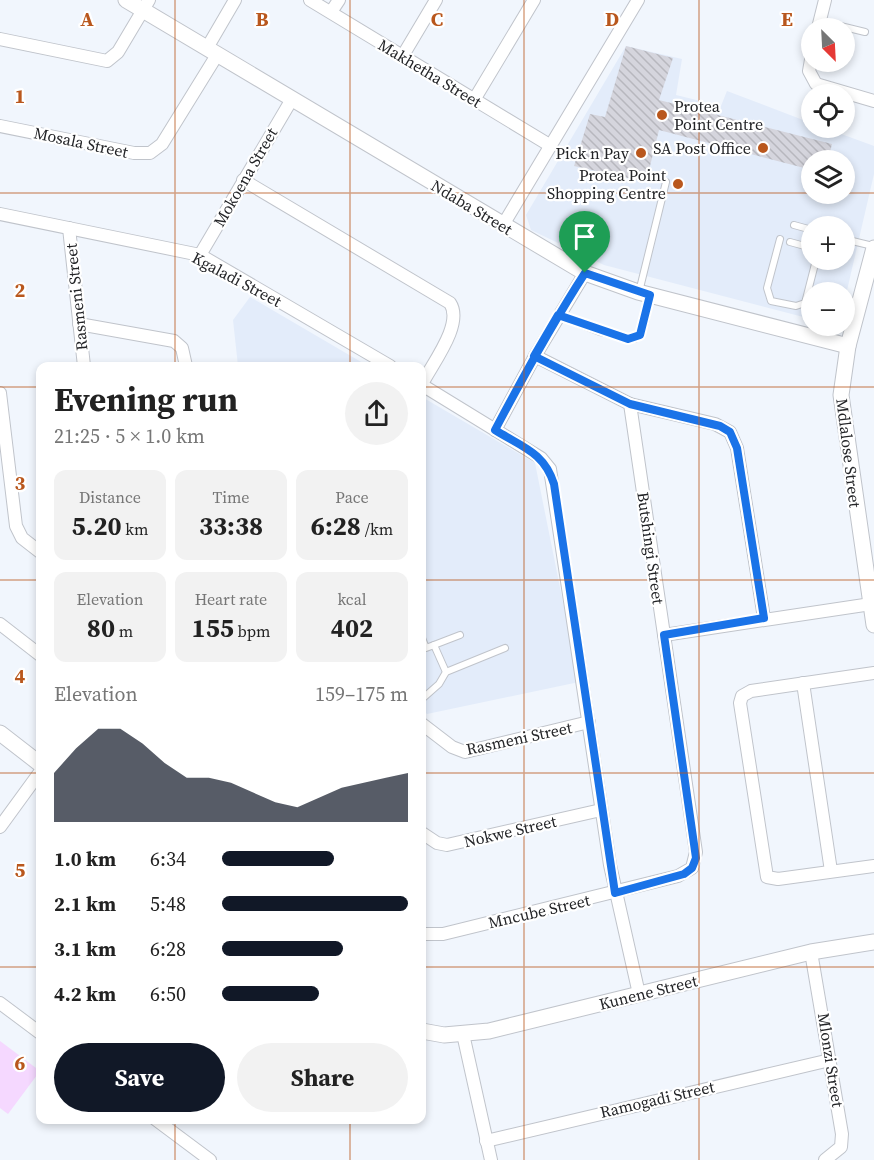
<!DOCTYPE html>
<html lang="en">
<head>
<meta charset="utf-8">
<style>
  :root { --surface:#fff; --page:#f2f2f2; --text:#222; --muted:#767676; --accent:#111827 }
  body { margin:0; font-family:"Source Serif 4",serif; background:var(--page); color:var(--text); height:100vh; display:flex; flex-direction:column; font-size:22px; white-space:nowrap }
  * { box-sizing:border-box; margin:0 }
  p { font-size:20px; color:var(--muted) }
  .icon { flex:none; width:33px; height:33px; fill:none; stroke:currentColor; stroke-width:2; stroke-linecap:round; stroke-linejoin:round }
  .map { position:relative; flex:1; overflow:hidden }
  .panel { position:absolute; left:36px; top:362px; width:390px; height:762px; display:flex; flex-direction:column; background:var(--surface); border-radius:12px; box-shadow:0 3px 9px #0003 }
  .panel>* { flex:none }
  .needle { width:39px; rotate:156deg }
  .tools { position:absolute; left:801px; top:18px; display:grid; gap:12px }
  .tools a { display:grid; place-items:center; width:54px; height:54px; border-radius:50%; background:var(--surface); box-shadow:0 3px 9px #0003; font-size:30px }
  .pin { position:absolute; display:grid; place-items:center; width:51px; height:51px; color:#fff; margin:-62px -26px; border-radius:50% 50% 50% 0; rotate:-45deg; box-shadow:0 0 6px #0007 }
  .pin .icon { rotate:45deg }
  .round { display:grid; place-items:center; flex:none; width:63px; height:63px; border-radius:32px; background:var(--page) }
  .headline { display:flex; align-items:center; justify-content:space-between; height:102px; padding:0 18px }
  h1 { font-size:33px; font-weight:700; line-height:45px }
  .stats { display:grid; grid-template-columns:repeat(3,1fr); gap:9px; height:102px; padding:6px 18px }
  .stats div { display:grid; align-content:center; border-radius:12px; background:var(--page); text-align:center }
  .stats b { font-size:26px; font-weight:700 }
  .stats small { font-size:16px; font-weight:400 }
  .stats p { font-size:16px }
  .chart { height:168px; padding:12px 18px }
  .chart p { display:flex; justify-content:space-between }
  .chart svg { width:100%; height:108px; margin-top:6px; fill:var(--accent); opacity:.7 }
  .cta { display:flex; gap:12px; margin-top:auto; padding:12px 18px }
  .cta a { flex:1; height:69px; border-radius:36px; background:var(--accent); color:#fff; font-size:24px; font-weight:700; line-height:69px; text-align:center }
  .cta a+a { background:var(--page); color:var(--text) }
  ul { padding:0 18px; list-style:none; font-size:20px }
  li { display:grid; grid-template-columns:96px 72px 1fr; align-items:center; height:45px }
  li i { height:15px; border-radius:8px; background:var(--accent) }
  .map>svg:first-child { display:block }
  .built { fill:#e3ecfa; fill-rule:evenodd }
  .pitch { fill:#f5d8ff }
  .building { fill:url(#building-back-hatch) }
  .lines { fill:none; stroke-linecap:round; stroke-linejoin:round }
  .service-casing { stroke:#c0c4cb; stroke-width:8 }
  .minor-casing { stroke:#c0c4cb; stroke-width:14 }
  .tertiary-casing { stroke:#c0c4cb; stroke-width:17 }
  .service { stroke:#fff; stroke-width:6 }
  .minor { stroke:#fff; stroke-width:12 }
  .tertiary { stroke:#fff; stroke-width:15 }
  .route-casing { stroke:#fff; stroke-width:12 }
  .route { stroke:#1a73e8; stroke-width:8 }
  .grid { fill:none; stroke:#b9571d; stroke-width:1.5; stroke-opacity:0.55 }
  .poi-dot { fill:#b9571d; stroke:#fff; stroke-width:2 }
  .labels { text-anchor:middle; stroke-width:4.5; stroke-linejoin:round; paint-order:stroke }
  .street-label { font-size:16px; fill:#232427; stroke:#fff }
  .poi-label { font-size:16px; fill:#232427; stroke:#fff; text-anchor:end }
  .grid-label { font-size:20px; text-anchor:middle; font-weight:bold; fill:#b9571d; stroke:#fff; stroke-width:4.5; stroke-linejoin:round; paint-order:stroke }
</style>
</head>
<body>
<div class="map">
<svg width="874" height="1160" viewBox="0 0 874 1160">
  <defs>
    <pattern id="building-back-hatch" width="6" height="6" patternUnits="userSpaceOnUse" patternTransform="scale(1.5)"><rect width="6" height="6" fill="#d5d5dd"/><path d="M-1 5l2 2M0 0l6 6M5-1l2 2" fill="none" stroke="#b7b7be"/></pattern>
  </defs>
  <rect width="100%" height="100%" fill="#f1f6fd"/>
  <!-- built -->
  <g class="built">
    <path d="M626,46L682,59L676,95L721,106L727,91L811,123L812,128H825L874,146V174L845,299L844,292H812L811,319L604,265L531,230L526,215ZM812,160H844V194H812ZM812,226H844V260H812Z"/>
    <polygon points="250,297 368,366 238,366 233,320"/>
    <polygon points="422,397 535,463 579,682 427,714 422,710"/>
  </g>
  <!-- pitch -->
  <polygon class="pitch" points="0,1041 40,1071 8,1114 0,1108"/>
  <!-- building -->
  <polygon class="building" points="626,46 673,58 659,100 832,144 828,160 812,160 812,170 659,130 646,182 574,166 590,114 605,117"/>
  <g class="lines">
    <defs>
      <g id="service">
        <polyline points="820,21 865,32"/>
        <polyline points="794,225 812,230"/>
        <polyline points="780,239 767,288 771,301 796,306 805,303 816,260"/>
        <polyline points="844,239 873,246"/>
        <polyline points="790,242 812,248"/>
        <polyline points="639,292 666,182"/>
        <path d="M559,316L600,332L635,339C647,331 647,309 649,295"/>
        <polyline points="422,638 426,648 434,645"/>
        <polyline points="446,672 434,645 460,635"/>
        <polyline points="422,699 439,684 446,672 505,648"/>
      </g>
      <g id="minor">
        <polyline points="310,0 551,146"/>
        <polyline points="331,12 339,0"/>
        <polyline points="818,28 825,0"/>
        <polyline points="0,39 107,61 118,52 149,0"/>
        <polyline points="207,48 235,0"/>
        <polyline points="812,54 809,71 816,84 874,101"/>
        <polyline points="402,57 436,0"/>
        <polyline points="474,100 534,0"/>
        <polyline points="0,126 134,153 150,153 162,144 217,55"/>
        <path d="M243,180L450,303C464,324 432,364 422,384"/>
        <polyline points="0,214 200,255 390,366"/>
        <polyline points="503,225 638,0"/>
        <polyline points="69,228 84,366"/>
        <polyline points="200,255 292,99"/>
        <polyline points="79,324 174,341 182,348 186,366"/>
        <polyline points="535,356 630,404 715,424 730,432 737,448 764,618"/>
        <polyline points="422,385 541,458 550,469 610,865 639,994"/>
        <polyline points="0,393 16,526 22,538 40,552"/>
        <polyline points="495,430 535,356 585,273"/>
        <polyline points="0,624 40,655"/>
        <polyline points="664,635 871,604"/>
        <polyline points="874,673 751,691 742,696 740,703 767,877 778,879 874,866"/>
        <polyline points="803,683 831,871"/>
        <polyline points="422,724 452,747 465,752 589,722"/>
        <polyline points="0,827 40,772"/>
        <polyline points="422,833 437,843 447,845 601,810"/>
        <polyline points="422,934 443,934 678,876 692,868 696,852 630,404"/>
        <polyline points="811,952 842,1134 841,1147 825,1160"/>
        <polyline points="0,1003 40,1033"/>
        <polyline points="463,1034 491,1160"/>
        <polyline points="155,1119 210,1160"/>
        <polyline points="486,1141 830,1060"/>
      </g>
      <g id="tertiary">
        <polyline points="126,0 585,273 638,292 848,346"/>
        <polyline points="874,248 848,346 841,395 874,625"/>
        <polyline points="0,733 40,764"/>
        <polyline points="422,1031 444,1035 489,1031 811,952 874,942"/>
      </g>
    </defs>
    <!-- service casing -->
    <use href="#service" class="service-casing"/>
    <!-- minor casing -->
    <use href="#minor" class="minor-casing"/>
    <!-- tertiary casing -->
    <use href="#tertiary" class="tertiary-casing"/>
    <!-- service -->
    <use href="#service" class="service"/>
    <!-- minor -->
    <use href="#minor" class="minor"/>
    <!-- tertiary -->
    <use href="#tertiary" class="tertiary"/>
  </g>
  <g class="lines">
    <defs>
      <path id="route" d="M585,273C552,324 523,377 495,430C522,447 544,452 554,484L615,893L684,874L692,868L696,858L664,635L764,618L737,448L730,432L720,426L630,404L534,356L558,315L628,339L640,335L650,295L585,273"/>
    </defs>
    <!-- route casing -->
    <use href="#route" class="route-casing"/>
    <!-- route -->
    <use href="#route" class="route"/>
  </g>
  <!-- grid -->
  <path class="grid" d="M175,0V366M350,0V366M524,0V1160M699,0V1160M0,193H812M844,193H874M0,387H40M422,387H874M0,580H40M422,580H874M0,773H40M422,773H874M0,967H40M422,967H874M175,1119V1160M350,1119V1160"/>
  <!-- markers -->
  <g class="poi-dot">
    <circle cx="662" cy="115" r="6"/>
    <circle cx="763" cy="148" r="6"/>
    <circle cx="641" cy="153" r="6"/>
    <circle cx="678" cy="184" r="6"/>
  </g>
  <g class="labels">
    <!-- street labels -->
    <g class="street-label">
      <text transform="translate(430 73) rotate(31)" y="6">Makhetha Street</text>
      <text transform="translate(81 142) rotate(12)" y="6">Mosala Street</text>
      <text transform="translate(245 177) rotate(-60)" y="6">Mokoena Street</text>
      <text transform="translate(472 207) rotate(31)" y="6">Ndaba Street</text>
      <text transform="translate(237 279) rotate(28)" y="6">Kgaladi Street</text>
      <text transform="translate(76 297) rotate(-96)" y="6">Rasmeni Street</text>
      <text transform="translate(849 453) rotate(83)" y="6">Mdlalose Street</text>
      <text transform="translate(651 548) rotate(82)" y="6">Butshingi Street</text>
      <text transform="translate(519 738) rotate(-12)" y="6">Rasmeni Street</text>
      <text transform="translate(510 831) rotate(-13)" y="6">Nokwe Street</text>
      <text transform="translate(539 911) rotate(-13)" y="6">Mncube Street</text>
      <text transform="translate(648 992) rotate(-14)" y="6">Kunene Street</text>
      <text transform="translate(831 1060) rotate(81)" y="6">Mlonzi Street</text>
      <text transform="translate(657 1099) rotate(-13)" y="6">Ramogadi Street</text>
    </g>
    <!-- poi labels -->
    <g class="poi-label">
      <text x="674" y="112" text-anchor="start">Protea<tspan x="674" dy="18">Point Centre</tspan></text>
      <text x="751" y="154">SA Post Office</text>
      <text x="629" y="159">Pick n Pay</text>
      <text x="666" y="181">Protea Point<tspan x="666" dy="18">Shopping Centre</tspan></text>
    </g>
  </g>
  <g class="grid-label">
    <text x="87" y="26">A</text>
    <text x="262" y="26">B</text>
    <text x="437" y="26">C</text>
    <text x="612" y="26">D</text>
    <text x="787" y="26">E</text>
    <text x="20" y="103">1</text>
    <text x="20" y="297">2</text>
    <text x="20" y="490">3</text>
    <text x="20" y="683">4</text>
    <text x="20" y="877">5</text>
    <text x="20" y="1070">6</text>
  </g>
</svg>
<div class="tools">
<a><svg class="needle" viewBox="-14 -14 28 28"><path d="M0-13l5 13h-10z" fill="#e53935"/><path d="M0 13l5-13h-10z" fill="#767676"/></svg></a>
<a><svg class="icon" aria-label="locate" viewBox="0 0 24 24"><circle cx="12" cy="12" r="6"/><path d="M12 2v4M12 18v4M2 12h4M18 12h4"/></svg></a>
<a><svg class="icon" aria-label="layers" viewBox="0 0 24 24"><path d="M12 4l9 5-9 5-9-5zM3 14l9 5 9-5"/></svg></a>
<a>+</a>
<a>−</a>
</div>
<div class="pin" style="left:585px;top:273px;background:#1e9e55"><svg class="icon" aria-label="arrive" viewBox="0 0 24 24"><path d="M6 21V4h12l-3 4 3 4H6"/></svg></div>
<section class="panel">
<div class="headline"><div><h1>Evening run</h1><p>21:25 · 5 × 1.0 km</p></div><a class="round"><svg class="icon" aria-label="share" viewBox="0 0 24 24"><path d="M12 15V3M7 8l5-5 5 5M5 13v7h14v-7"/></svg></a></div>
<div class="stats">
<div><p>Distance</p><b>5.20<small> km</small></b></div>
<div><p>Time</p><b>33:38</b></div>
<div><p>Pace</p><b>6:28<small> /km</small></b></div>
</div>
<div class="stats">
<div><p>Elevation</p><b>80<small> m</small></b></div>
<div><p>Heart rate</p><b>155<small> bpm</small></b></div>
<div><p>kcal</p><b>402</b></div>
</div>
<div class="chart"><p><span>Elevation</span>159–175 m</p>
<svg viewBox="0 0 160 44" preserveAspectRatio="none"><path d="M0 44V24L10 14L20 6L30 6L40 12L50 20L60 26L70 26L80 28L90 32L100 36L110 38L120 34L130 30L140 28L150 26L160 24V44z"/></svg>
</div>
<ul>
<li><b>1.0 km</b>6:34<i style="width:60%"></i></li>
<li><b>2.1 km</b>5:48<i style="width:100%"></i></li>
<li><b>3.1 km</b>6:28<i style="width:65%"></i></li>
<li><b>4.2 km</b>6:50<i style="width:52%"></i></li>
</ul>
<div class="cta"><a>Save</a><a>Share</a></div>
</section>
</div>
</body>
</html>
